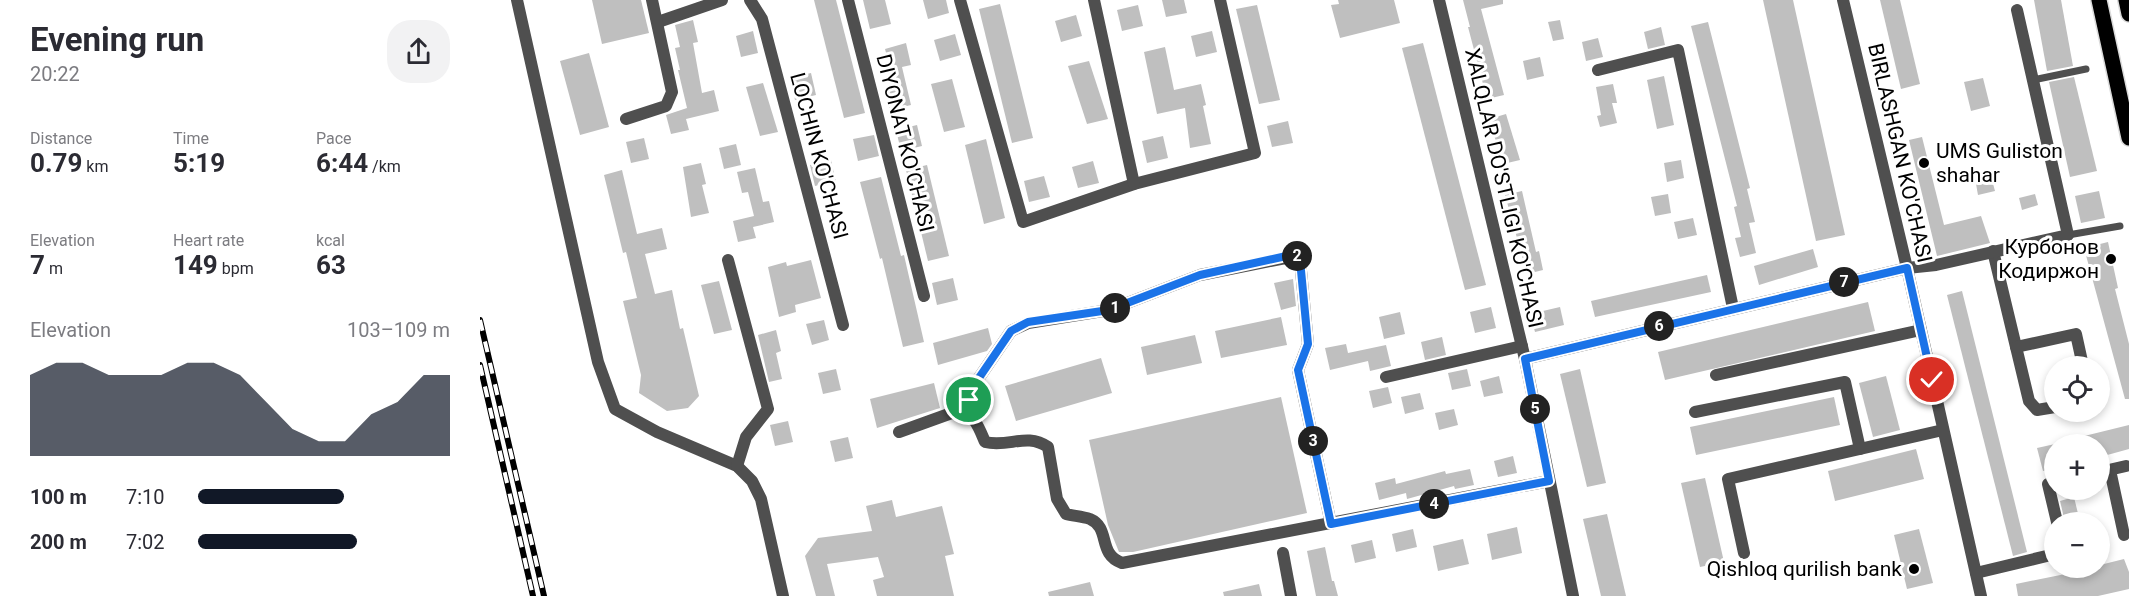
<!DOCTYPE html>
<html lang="en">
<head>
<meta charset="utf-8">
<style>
  :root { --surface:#fff; --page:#f2f2f3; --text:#2b2b33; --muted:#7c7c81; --accent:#111827 }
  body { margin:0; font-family:Roboto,sans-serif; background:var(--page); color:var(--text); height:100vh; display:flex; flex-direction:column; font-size:22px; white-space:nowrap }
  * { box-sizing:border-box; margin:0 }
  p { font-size:20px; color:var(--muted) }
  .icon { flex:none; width:33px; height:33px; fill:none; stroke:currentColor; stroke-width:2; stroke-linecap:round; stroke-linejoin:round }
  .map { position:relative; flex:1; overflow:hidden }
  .drawer { display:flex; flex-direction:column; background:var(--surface); width:480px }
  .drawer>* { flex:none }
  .fabs { position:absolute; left:1564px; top:356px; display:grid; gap:12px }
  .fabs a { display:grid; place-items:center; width:66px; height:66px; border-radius:50%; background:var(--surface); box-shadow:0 3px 9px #0003; font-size:30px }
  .pin { position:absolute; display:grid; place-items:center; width:51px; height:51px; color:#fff; margin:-26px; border:3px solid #fff; border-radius:50%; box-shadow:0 2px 6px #0007 }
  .km { position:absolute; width:30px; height:30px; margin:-15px; border-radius:50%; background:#222; color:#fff; font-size:16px; line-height:30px; text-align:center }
  .round { display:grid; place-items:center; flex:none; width:63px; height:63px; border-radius:24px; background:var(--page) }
  .head { display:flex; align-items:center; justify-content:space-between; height:102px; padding:0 30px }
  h1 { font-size:33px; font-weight:700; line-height:45px }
  .stats { display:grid; grid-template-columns:repeat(3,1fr); gap:9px; height:102px; padding:6px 30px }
  .stats div { display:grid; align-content:center }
  .stats b { font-size:26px; font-weight:700 }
  .stats small { font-size:16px; font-weight:400 }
  .stats p { font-size:16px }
  .chart { height:168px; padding:12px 30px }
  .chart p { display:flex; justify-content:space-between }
  .chart svg { width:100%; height:108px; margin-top:6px; fill:var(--accent); opacity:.7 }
  ul { padding:0 30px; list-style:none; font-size:20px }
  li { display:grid; grid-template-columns:96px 72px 1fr; align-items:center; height:45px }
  li i { height:15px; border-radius:8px; background:var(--accent) }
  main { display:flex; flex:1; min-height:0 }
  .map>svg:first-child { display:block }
  .building { fill:#bfbfbf }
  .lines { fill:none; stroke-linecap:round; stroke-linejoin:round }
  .primary-casing { stroke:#dbdbdb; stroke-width:18 }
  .service { stroke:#4f4f4f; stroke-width:7 }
  .minor { stroke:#4f4f4f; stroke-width:12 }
  .tertiary { stroke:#4f4f4f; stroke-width:12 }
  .primary { stroke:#000; stroke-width:15 }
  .rail-casing { stroke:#000; stroke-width:6 }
  .rail { stroke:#fff; stroke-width:4; stroke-dasharray:11; stroke-linecap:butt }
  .route-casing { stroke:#fff; stroke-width:12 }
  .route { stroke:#1a73e8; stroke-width:8 }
  .poi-dot { fill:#000; stroke:#fff; stroke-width:2 }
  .labels { text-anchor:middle; stroke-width:6; stroke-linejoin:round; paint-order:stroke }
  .street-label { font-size:21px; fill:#000; stroke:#fff }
  .poi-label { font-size:21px; fill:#000; stroke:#fff; text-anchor:end }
</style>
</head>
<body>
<main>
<section class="drawer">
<div class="head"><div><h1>Evening run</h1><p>20:22</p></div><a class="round"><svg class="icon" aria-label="share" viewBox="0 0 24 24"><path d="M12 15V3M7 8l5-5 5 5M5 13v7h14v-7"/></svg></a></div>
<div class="stats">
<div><p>Distance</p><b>0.79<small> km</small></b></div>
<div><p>Time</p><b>5:19</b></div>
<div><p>Pace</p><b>6:44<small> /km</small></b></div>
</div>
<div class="stats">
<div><p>Elevation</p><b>7<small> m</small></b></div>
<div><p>Heart rate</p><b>149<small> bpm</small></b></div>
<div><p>kcal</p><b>63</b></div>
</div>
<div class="chart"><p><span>Elevation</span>103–109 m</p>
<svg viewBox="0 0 160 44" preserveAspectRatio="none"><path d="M0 44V11L10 6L20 6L30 11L40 11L50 11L60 6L70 6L80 11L90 22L100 33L110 38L120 38L130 27L140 22L150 11L160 11V44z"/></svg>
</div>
<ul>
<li><b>100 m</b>7:10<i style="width:58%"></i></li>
<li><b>200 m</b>7:02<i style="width:63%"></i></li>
</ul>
</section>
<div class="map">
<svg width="1649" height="596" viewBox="0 0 1649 596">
  <rect width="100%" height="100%" fill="#fff"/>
  <!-- building -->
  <g class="building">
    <polygon points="112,0 161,0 169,33 122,44"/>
    <polygon points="334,0 356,0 385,113 364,118"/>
    <polygon points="383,0 405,0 411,24 390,29"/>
    <polygon points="443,0 466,0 469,13 448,19"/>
    <polygon points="682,0 704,0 707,13 686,17"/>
    <polygon points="858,0 914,0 920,23 860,38 851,5 859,4"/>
    <polygon points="983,0 1023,0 1023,4 1001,9 1024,95 1007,99 988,27 990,27"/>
    <polygon points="1283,0 1313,0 1365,235 1336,241"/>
    <polygon points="1400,0 1420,0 1440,84 1421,89"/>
    <polygon points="1554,0 1581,0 1593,66 1567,71"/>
    <polygon points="520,4 553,138 532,143 499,9"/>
    <polygon points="658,5 663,26 642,31 637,10"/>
    <polygon points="777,5 800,100 779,104 756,9"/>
    <polygon points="596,15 602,36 581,42 575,21"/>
    <polygon points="213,20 218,42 213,43 222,93 234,90 239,111 206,119 209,130 191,134 186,115 207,108 198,70 200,70 195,48 200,47 195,25"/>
    <polygon points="1080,20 1084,39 1073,41 1068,22"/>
    <polygon points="1228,22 1270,188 1267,189 1275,222 1269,223 1276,253 1260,257 1255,238 1261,237 1254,207 1257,206 1211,26"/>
    <polygon points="1181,27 1185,45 1168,49 1164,32"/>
    <polygon points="273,31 278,53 261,57 256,36"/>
    <polygon points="732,31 737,52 716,57 711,36"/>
    <polygon points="475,34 481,55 460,61 454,40"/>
    <polygon points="1118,38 1123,57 1106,61 1102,42"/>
    <polygon points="426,43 431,65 422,67 431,105 410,110 405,89 415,86 405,49"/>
    <polygon points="943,43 1006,285 985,290 922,48"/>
    <polygon points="685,47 694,90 721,84 726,105 723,106 731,144 710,148 705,108 677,114 664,52"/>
    <polygon points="109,53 129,127 100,135 80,61"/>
    <polygon points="1060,57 1064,76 1047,80 1043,61"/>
    <polygon points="609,61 628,119 607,124 588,66"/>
    <polygon points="331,73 336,95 315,100 310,78"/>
    <polygon points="1184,76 1194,125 1177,129 1167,80"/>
    <polygon points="1594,77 1617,171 1590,177 1569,82"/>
    <polygon points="1503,78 1510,106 1491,111 1484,82"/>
    <polygon points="472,79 485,127 464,132 451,84"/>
    <polygon points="283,83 298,132 280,136 266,87"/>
    <polygon points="1133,84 1137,103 1132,103 1137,123 1120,127 1117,116 1121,115 1116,87"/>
    <polygon points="1026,114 1040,160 1023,164 1009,119"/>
    <polygon points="808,121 813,143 792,147 787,126"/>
    <polygon points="437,125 442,146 421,151 416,130"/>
    <polygon points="394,135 399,156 378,161 373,139"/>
    <polygon points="683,136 688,158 667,163 662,141"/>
    <polygon points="1442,137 1464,225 1501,216 1510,243 1457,256 1429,140"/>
    <polygon points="164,138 169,159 151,163 146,142"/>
    <polygon points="506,139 525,218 504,224 485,145"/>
    <polygon points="256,144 261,165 244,169 239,148"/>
    <polygon points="351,160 356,181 335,186 330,165"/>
    <polygon points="1201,160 1204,178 1187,182 1184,163"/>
    <polygon points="613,161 619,183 598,188 592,167"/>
    <polygon points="221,163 226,184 222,185 229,213 211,217 203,167"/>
    <polygon points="447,165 469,256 448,261 426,170"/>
    <polygon points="275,168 283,202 289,201 294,222 273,227 276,238 258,242 253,221 274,216 268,192 262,193 257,172"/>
    <polygon points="142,170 157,234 182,228 187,249 165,254 175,294 192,290 200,329 203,328 219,396 208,408 187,411 159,393 161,375 143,301 157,298 146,252 143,253 124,175"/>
    <polygon points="564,176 570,197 549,202 544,181"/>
    <polygon points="401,177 421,256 424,255 444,342 423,347 402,258 400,259 380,182"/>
    <polygon points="1512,180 1515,191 1498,195 1496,184"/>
    <polygon points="1042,191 1056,252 1059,251 1063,270 1047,274 1025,195"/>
    <polygon points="1619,191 1625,218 1601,223 1595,196"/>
    <polygon points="1188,194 1191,213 1175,216 1171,197"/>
    <polygon points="1555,194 1558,205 1542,210 1539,198"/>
    <polygon points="1213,218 1217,235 1198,239 1194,222"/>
    <polygon points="1628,242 1638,288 1635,289 1649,344 1649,399 1645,399 1604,248"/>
    <polygon points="1333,249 1338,267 1279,285 1274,266"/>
    <polygon points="331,260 341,298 315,305 316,312 299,317 288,267 306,262 307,266"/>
    <polygon points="1227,275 1231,292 1115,317 1111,301"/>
    <polygon points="473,278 478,300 457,305 452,283"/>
    <polygon points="813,279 816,306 801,310 794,283"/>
    <polygon points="239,281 252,330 234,334 221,285"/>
    <polygon points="1482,291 1547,552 1533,556 1467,295"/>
    <polygon points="1388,302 1395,331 1185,380 1178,352"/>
    <polygon points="1011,307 1016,328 995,333 990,312"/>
    <polygon points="1080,307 1084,325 1055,332 1050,314"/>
    <polygon points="920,312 925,334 904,339 899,317"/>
    <polygon points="801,317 807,345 741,358 735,331"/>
    <polygon points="344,320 349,340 332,345 326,324"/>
    <polygon points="508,328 512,344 507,351 458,365 453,343"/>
    <polygon points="296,330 301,351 296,353 302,379 289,382 278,335"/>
    <polygon points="715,335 722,363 667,375 661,347"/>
    <polygon points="962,337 966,355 945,360 941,342"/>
    <polygon points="866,344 868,353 906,345 911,366 890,371 888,361 850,370 845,348"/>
    <polygon points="621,358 632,393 536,421 525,386"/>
    <polygon points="356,369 361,390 343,394 338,373"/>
    <polygon points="987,369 991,386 972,390 968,373"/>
    <polygon points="1100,369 1126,483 1107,487 1080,374"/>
    <polygon points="1019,376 1023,393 1004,397 1000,381"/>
    <polygon points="1406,376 1420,430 1393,437 1379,383"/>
    <polygon points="454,383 460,408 397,428 390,399"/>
    <polygon points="908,387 912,403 893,408 889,391"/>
    <polygon points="940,393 944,409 925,414 921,397"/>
    <polygon points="801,397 827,513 653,552 639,552 628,525 609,440"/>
    <polygon points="1354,397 1360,425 1216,455 1210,427"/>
    <polygon points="974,409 978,425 959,430 955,413"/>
    <polygon points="308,421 313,442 295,446 290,425"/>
    <polygon points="1649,425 1649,449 1620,457 1620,444 1588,444 1588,440"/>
    <polygon points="368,437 373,458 355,462 350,441"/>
    <polygon points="1575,444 1575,468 1563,471 1557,448"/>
    <polygon points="1436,449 1444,479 1355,501 1348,471"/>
    <polygon points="1033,456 1037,473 1018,477 1014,461"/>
    <polygon points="990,469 994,485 975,489 974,486 927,499 926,493 899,500 895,483 915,478 916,484 965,471 966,474"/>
    <polygon points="1225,478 1244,562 1220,567 1201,483"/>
    <polygon points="1594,497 1600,522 1585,522 1580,501"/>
    <polygon points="412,500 416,517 462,506 474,554 465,556 474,596 397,596 393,580 404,577 398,557 347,564 355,596 336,596 325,556 338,538 392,531 386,506"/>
    <polygon points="1127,514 1146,596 1121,596 1103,519"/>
    <polygon points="1037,527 1042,553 1012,560 1007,534"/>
    <polygon points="933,529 937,547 916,552 912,534"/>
    <polygon points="1439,529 1453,583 1427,589 1414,535"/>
    <polygon points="983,539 989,564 958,571 953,546"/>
    <polygon points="892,540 896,558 875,563 871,545"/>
    <polygon points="845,547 852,581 854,581 858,596 836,596 827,551"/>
    <polygon points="1644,559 1649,572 1649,589 1618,596 1538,596 1536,584 1620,567 1620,565"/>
    <polygon points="610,582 614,596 569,596 568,592"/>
    <polygon points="779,584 782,596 744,596 743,592"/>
  </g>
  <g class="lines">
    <defs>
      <g id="primary">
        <polyline points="1619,0 1649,138"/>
        <polyline points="1646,0 1649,14"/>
      </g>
    </defs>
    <!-- primary casing -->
    <use href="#primary" class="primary-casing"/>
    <!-- service -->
    <g class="service">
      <polyline points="1553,80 1606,69"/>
      <polyline points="1588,235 1640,226"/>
    </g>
    <!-- minor -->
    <g class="minor">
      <polyline points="37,0 118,362 135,409 177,432 257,466 272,481 281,499 303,596"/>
      <polyline points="270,0 282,19 363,325"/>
      <polyline points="368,0 444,296"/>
      <polyline points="480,0 543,222 654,184 775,153 740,0"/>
      <polyline points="614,0 654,184"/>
      <polyline points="178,22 242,0"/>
      <polyline points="1118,70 1198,50 1253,308"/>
      <polyline points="146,119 186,106 192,92 172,0"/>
      <polyline points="1513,251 1549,401 1557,410 1575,407"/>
      <polyline points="248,260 288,409 266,437 257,466"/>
      <polyline points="1536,347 1596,334 1603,366"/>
      <polyline points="1045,359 1427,268 1456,265 1588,235 1537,10"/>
      <polyline points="1236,375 1441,330"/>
      <polyline points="906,377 1042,346"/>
      <polyline points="1215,412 1365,382 1380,449"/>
      <polyline points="489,413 490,391 531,331 548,323 629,310 720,275 816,256 820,260 828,344 818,370 851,524"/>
      <path d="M419,432L480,410C495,415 499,428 505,442C529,448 546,432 568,447L577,499L586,514C593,516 602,516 610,519C631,528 617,554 642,563L1069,481"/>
      <polyline points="1630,470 1644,535"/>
      <polyline points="1620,472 1646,466"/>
      <polyline points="1575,482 1568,484 1577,522"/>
      <polyline points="803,553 811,596"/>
      <polyline points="1264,553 1248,479 1463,430"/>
      <polyline points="1496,573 1575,554"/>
    </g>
    <!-- tertiary -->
    <g class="tertiary">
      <polyline points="959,0 1045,359 1093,596"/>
      <polyline points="1363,0 1427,268 1501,596"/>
    </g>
    <!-- primary -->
    <use href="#primary" class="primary"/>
    <defs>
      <g id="rail">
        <polyline points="0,320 64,596"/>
        <polyline points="0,365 53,596"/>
      </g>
    </defs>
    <!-- rail casing -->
    <use href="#rail" class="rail-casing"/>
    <!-- rail -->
    <use href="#rail" class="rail"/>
  </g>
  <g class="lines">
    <defs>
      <polyline id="route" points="489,400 490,391 531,331 548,322 629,310 720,275 811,255 820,260 828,344 818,370 851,524 1069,481 1045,359 1427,268 1452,380"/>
    </defs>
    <!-- route casing -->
    <use href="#route" class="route-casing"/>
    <!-- route -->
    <use href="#route" class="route"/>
  </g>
  <!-- markers -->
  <g class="poi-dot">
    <circle cx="1444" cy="163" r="6"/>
    <circle cx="1631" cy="259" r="6"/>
    <circle cx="1434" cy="569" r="6"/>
  </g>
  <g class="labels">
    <!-- street labels -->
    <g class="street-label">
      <text transform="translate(425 143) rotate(76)" y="7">DIYONAT KO'CHASI</text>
      <text transform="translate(1420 153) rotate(77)" y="7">BIRLASHGAN KO'CHASI</text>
      <text transform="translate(339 156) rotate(75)" y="7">LOCHIN KO'CHASI</text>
      <text transform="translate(1024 188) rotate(77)" y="7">XALQLAR DO'STLIGI KO'CHASI</text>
    </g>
    <!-- poi labels -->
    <g class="poi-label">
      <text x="1456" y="158" text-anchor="start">UMS Guliston<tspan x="1456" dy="24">shahar</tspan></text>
      <text x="1619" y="254">Курбонов<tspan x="1619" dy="24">Кодиржон</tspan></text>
      <text x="1422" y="576">Qishloq qurilish bank</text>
    </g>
  </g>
</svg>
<div class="fabs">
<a><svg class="icon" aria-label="locate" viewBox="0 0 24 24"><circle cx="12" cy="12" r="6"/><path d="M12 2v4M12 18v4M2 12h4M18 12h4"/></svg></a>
<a>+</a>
<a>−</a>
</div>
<div class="pin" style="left:489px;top:400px;background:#1e9e55"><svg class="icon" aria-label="arrive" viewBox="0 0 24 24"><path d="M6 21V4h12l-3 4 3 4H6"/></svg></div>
<div class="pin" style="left:1452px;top:380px;background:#d93025"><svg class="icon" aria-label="check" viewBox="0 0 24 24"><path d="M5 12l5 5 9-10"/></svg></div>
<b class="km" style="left:635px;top:308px">1</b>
<b class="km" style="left:817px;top:256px">2</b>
<b class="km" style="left:833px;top:441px">3</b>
<b class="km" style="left:954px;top:504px">4</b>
<b class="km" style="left:1055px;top:409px">5</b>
<b class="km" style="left:1179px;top:326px">6</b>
<b class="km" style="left:1364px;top:282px">7</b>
</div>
</main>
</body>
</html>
